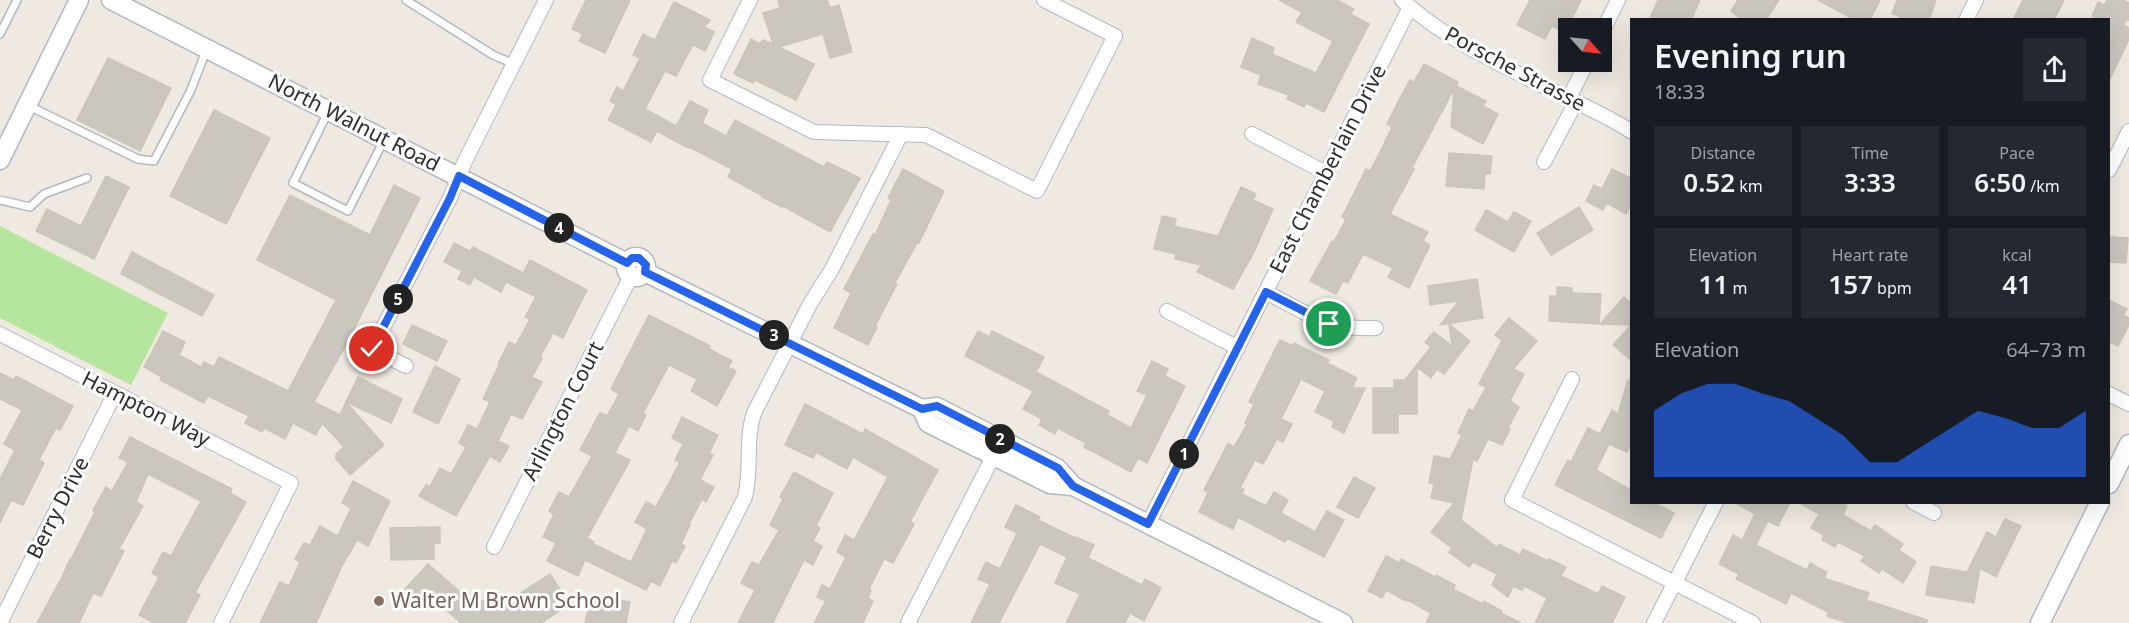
<!DOCTYPE html>
<html lang="en">
<head>
<meta charset="utf-8">
<style>
  :root { --surface:#171b24; --page:#242831; --text:#f1f3f6; --muted:#9ea1a6; --accent:#2563eb }
  body { margin:0; font-family:"Noto Sans",sans-serif; background:var(--page); color:var(--text); height:100vh; display:flex; flex-direction:column; font-size:22px; white-space:nowrap }
  * { box-sizing:border-box; margin:0 }
  p { font-size:20px; color:var(--muted) }
  .icon { flex:none; width:33px; height:33px; fill:none; stroke:currentColor; stroke-width:2; stroke-linecap:round; stroke-linejoin:round }
  .map { position:relative; flex:1; overflow:hidden }
  .side { position:absolute; left:1630px; top:18px; width:480px; height:486px; display:flex; flex-direction:column; background:var(--surface); border-radius:0px; box-shadow:0 6px 24px #0002 }
  .side>* { flex:none }
  .needle { width:39px; rotate:117deg }
  .fabs { position:absolute; left:1558px; top:18px; display:grid; gap:12px }
  .fabs a { display:grid; place-items:center; width:54px; height:54px; border-radius:0px; background:var(--surface); box-shadow:0 6px 24px #0002; font-size:30px }
  .pin { position:absolute; display:grid; place-items:center; width:51px; height:51px; color:#fff; margin:-26px; border:3px solid #fff; border-radius:50%; box-shadow:0 2px 6px #0007 }
  .km { position:absolute; width:30px; height:30px; margin:-15px; border-radius:50%; background:#222; color:#fff; font-size:16px; line-height:30px; text-align:center }
  .round { display:grid; place-items:center; flex:none; width:63px; height:63px; border-radius:0px; background:var(--page) }
  .headline { display:flex; align-items:center; justify-content:space-between; height:102px; padding:0 24px }
  h1 { font-size:33px; font-weight:600; line-height:45px }
  .stats { display:grid; grid-template-columns:repeat(3,1fr); gap:9px; height:102px; padding:6px 24px }
  .stats div { display:grid; align-content:center; border-radius:0px; background:var(--page); text-align:center }
  .stats b { font-size:26px; font-weight:600 }
  .stats small { font-size:16px; font-weight:400 }
  .stats p { font-size:16px }
  .chart { height:168px; padding:12px 24px }
  .chart p { display:flex; justify-content:space-between }
  .chart svg { width:100%; height:108px; margin-top:6px; fill:var(--accent); opacity:.7 }
  .map>svg:first-child { display:block }
  .green { fill:#b6e59e }
  .building { fill:#cbc7bf; stroke:#cbc5ba; stroke-width:1.5 }
  .lines { fill:none; stroke-linecap:round; stroke-linejoin:round }
  .lane-casing { stroke:#b4b7c1; stroke-width:10 }
  .street-casing { stroke:#b4b7c1; stroke-width:16 }
  .secondary-casing { stroke:#b4b7c1; stroke-width:21 }
  .lane { stroke:#fff; stroke-width:7 }
  .street { stroke:#fff; stroke-width:14 }
  .secondary { stroke:#fff; stroke-width:18 }
  .route-casing { stroke:#fff; stroke-width:12 }
  .route { stroke:#2563eb; stroke-width:8 }
  .education-dot { fill:#8d6e63; stroke:#fff; stroke-width:2 }
  .labels { text-anchor:middle; stroke-width:6; stroke-linejoin:round; paint-order:stroke }
  .street-label { font-size:21px; fill:#2e2e2e; stroke:#fff }
  .education-label { font-size:21px; fill:#785e54; stroke:#fff; text-anchor:start }
</style>
</head>
<body>
<div class="map">
<svg width="2129" height="623" viewBox="0 0 2129 623">
  <rect width="100%" height="100%" fill="#efe9e1"/>
  <!-- green -->
  <polygon class="green" points="0,226 168,313 131,385 0,318"/>
  <!-- building -->
  <g class="building">
    <polygon points="586,0 630,0 605,53 579,41 583,34 572,29"/>
    <polygon points="778,0 827,0 830,8 839,5 852,52 830,58 823,34 779,47 814,64 796,100 755,80 753,83 734,74 751,39 760,44 763,40 773,44 763,13 780,8"/>
    <polygon points="1279,0 1337,0 1354,9 1350,14 1369,24 1324,112 1306,103 1304,107 1287,99 1289,95 1258,84 1261,75 1241,67 1252,38 1274,48 1272,54 1316,73 1333,41 1296,22 1302,12"/>
    <polygon points="1530,0 1581,0 1565,33 1552,26 1545,39 1517,25"/>
    <polygon points="1658,0 1700,0 1691,20 1649,20"/>
    <polygon points="1738,0 1779,0 1766,20 1742,20 1731,11"/>
    <polygon points="1818,0 1880,0 1870,20 1855,20"/>
    <polygon points="1897,0 1936,0 1929,20 1898,20 1899,16 1892,14"/>
    <polygon points="2023,0 2064,0 2054,20 2013,20"/>
    <polygon points="2107,0 2123,0 2129,3 2129,20 2126,20 2124,25 2129,28 2129,39 2109,81 2109,20 2098,20 2092,16 2098,2 2104,5"/>
    <polygon points="674,2 710,20 704,27 714,32 705,51 693,45 676,76 665,71 645,109 676,126 690,101 708,110 702,123 726,136 735,120 824,167 827,162 860,178 830,232 783,206 782,207 762,197 763,196 728,177 732,169 689,147 688,148 657,131 651,142 608,120 616,105 610,101 617,87 623,91 640,58 633,55 643,34 655,40"/>
    <polygon points="108,58 171,88 140,151 77,120"/>
    <polygon points="1424,64 1458,82 1456,86 1486,101 1483,106 1498,114 1483,144 1451,127 1454,89 1412,168 1414,169 1390,214 1428,232 1423,241 1430,245 1409,288 1388,277 1393,268 1363,254 1348,283 1343,281 1336,294 1310,281 1332,241 1334,242 1346,219 1342,217 1366,169 1370,171 1382,148 1392,127 1387,124 1401,96 1410,80 1414,82"/>
    <polygon points="214,110 270,138 226,224 170,196"/>
    <polygon points="1449,153 1492,156 1490,174 1485,174 1484,189 1446,186"/>
    <polygon points="903,169 944,191 919,243 917,243 895,283 897,284 875,326 877,327 868,345 834,328 851,293 844,289 873,234 875,235 891,200 888,198"/>
    <polygon points="1612,169 1632,179 1632,203 1626,214 1607,203 1603,210 1586,201 1594,185 1602,189"/>
    <polygon points="106,176 129,187 94,259 36,231 47,209 81,226"/>
    <polygon points="394,185 420,198 348,341 314,402 340,415 346,402 384,445 350,475 336,459 336,454 344,447 322,423 316,435 293,423 285,439 264,428 262,432 245,423 249,416 208,396 204,403 160,380 162,377 144,367 163,331 185,342 179,355 201,367 204,362 214,367 219,357 288,391 336,300 257,260 290,195 370,235"/>
    <polygon points="1241,187 1256,194 1253,200 1273,209 1254,252 1233,289 1197,272 1201,265 1175,259 1176,254 1154,249 1162,216 1176,219 1174,226 1218,236"/>
    <polygon points="1579,207 1593,230 1551,255 1537,233"/>
    <polygon points="1486,210 1508,222 1514,212 1531,221 1514,252 1475,230"/>
    <polygon points="2109,237 2128,238 2126,263 2109,262"/>
    <polygon points="454,243 470,251 473,247 523,273 530,260 587,290 563,338 553,333 540,357 542,358 532,377 542,382 522,419 511,414 498,441 509,446 500,462 490,456 456,516 419,496 426,485 430,487 440,468 451,474 466,447 459,443 468,425 477,429 490,402 483,399 499,365 498,364 509,342 516,345 530,319 525,317 536,297 506,282 501,292 474,277 470,285 458,279 462,271 444,262"/>
    <polygon points="132,252 214,295 202,316 121,274"/>
    <polygon points="1477,279 1483,318 1440,325 1459,301 1430,305 1428,286"/>
    <polygon points="1557,287 1572,288 1572,293 1601,294 1599,324 1549,321 1550,296 1557,296"/>
    <polygon points="1624,297 1632,304 1632,361 1613,345 1631,325 1600,324"/>
    <polygon points="2109,300 2127,309 2123,315 2129,318 2129,325 2118,346 2110,342 2109,343"/>
    <polygon points="649,315 710,346 709,349 732,361 728,367 736,371 717,406 691,391 697,379 669,365 643,413 646,415 638,431 629,426 615,453 630,460 587,538 594,542 593,544 631,562 647,529 635,522 646,502 656,507 680,462 675,460 683,444 672,438 682,417 718,435 709,453 713,455 700,480 714,487 706,502 702,499 689,524 690,525 681,544 685,546 676,563 672,561 660,586 651,581 646,590 585,560 578,576 547,561 556,543 543,537 554,514 549,511 559,492 569,497 592,456 580,450 600,413 607,416 619,394 611,389"/>
    <polygon points="1509,318 1537,341 1513,369 1524,374 1510,401 1519,407 1508,428 1510,429 1502,445 1488,439 1477,461 1473,459 1461,520 1498,548 1499,544 1520,555 1523,549 1548,561 1549,559 1566,567 1561,576 1598,594 1602,586 1625,597 1612,623 1535,623 1547,598 1524,586 1522,590 1513,586 1508,597 1492,585 1497,574 1473,562 1469,567 1449,552 1452,548 1431,532 1454,503 1431,498 1434,484 1429,483 1434,456 1450,459 1462,435 1458,433 1469,409 1473,411 1486,387 1479,384 1502,340 1495,335"/>
    <polygon points="1449,324 1470,341 1444,374 1437,369 1431,378 1417,367 1417,414 1398,414 1398,433 1373,433 1373,388 1394,388 1394,380 1405,380 1431,347 1425,342 1434,332 1452,346"/>
    <polygon points="412,325 447,341 437,361 403,344"/>
    <polygon points="978,331 989,337 992,331 1044,357 1036,372 1109,411 1107,415 1131,428 1147,395 1137,391 1152,361 1168,369 1165,376 1185,386 1147,463 1138,458 1131,472 1084,447 1086,443 1058,428 1055,434 1039,425 1042,419 1023,409 1033,391 965,356"/>
    <polygon points="1280,340 1293,346 1294,343 1329,360 1327,363 1357,378 1352,388 1365,388 1344,433 1332,427 1334,421 1315,412 1325,391 1301,379 1281,419 1292,424 1283,442 1277,439 1263,464 1255,460 1240,488 1244,489 1242,494 1266,506 1274,492 1288,500 1281,513 1315,532 1327,511 1344,520 1324,557 1287,538 1285,542 1238,517 1233,529 1199,512 1208,492 1204,490 1223,453 1228,443 1234,447 1247,424 1245,423 1254,404 1249,402"/>
    <polygon points="435,366 460,379 438,424 413,412"/>
    <polygon points="0,373 14,380 16,376 73,406 60,430 56,428 39,460 44,463 23,505 11,500 0,523 0,479 15,450 4,444 22,410 0,399"/>
    <polygon points="358,377 402,399 391,423 346,402"/>
    <polygon points="1628,380 1632,380 1632,442 1627,452 1609,444 1596,470 1632,491 1632,502 1653,502 1674,513 1661,538 1555,485 1568,460 1571,462 1588,428 1600,434 1612,410 1618,414"/>
    <polygon points="805,404 863,434 865,429 938,470 910,522 914,524 893,563 884,559 869,589 871,590 868,598 873,601 863,623 814,623 826,601 817,597 822,585 830,589 846,557 837,552 845,535 854,540 888,477 853,457 847,469 816,452 813,458 785,445"/>
    <polygon points="130,437 232,489 230,493 246,502 195,593 200,595 185,623 154,623 139,615 159,577 152,573 163,552 171,556 201,501 148,474 136,502 143,506 119,549 124,551 101,596 93,593 79,623 37,623 62,577 70,559 71,559 95,512 93,510 106,487 112,491 128,462 119,458"/>
    <polygon points="794,472 833,493 816,526 820,528 813,541 822,546 813,565 804,560 773,623 738,623 755,590 741,583 752,562 759,565 779,530 770,525 783,499 780,497"/>
    <polygon points="1354,477 1375,488 1358,518 1337,507"/>
    <polygon points="353,481 390,501 368,546 357,540 342,566 316,623 260,623 280,582 289,586 300,562 295,559 304,543 310,545 320,526 338,536 351,508 342,503"/>
    <polygon points="1734,502 1790,502 1778,526 1768,521 1756,545 1807,570 1810,563 1827,572 1824,578 1869,593 1866,600 1927,620 1927,623 1849,623 1827,616 1828,612 1791,593 1786,604 1736,579 1739,574 1719,564 1733,535 1742,540 1755,514"/>
    <polygon points="1798,502 1840,502 1847,506 1843,515 1871,531 1875,525 1903,544 1899,550 1916,562 1903,583 1882,569 1879,573 1861,561 1865,556 1838,542 1835,547 1822,540 1824,535 1811,528 1819,514"/>
    <polygon points="1016,505 1040,517 1038,520 1075,538 1076,537 1094,545 1088,558 1142,585 1145,579 1161,588 1144,621 1130,613 1125,623 1066,623 1080,594 1055,583 1067,557 1040,544 999,623 971,623 990,584 978,579 986,562 1000,569 1017,533 1005,527"/>
    <polygon points="2005,519 2021,526 1996,577 1980,568 1974,603 1926,595 1931,566 1967,572 1987,532 1996,537"/>
    <polygon points="440,527 440,543 434,543 434,559 391,560 390,528"/>
    <polygon points="1386,556 1399,563 1401,559 1435,577 1436,575 1455,585 1453,589 1483,604 1484,601 1502,611 1501,613 1521,623 1426,623 1431,613 1406,599 1406,601 1386,590 1382,598 1368,591"/>
    <polygon points="428,564 466,597 502,605 550,574 570,604 541,623 461,623 436,601 428,610 405,589"/>
    <polygon points="591,595 630,602 626,623 585,623"/>
  </g>
  <g class="lines">
    <defs>
      <g id="lane">
        <polyline points="406,0 493,55 514,64"/>
        <polyline points="0,34 17,0"/>
        <polyline points="27,105 138,159 154,161 190,92 206,51"/>
        <polyline points="328,112 293,183 348,211 384,140"/>
        <polyline points="0,200 30,207 44,194 87,178"/>
      </g>
      <g id="street">
        <polyline points="750,0 710,80 814,132 926,135 1037,191 1115,36 1044,0"/>
        <path d="M1402,0C1452,45 1516,72 1576,102C1595,111 1614,120 1632,132"/>
        <polyline points="1966,20 1976,0"/>
        <polyline points="1602,32 1618,0"/>
        <polyline points="1569,98 1587,62"/>
        <polyline points="1252,134 1326,173"/>
        <polyline points="1544,162 1576,102"/>
        <polyline points="2109,170 2129,131"/>
        <path d="M1266,292C1306,313 1329,331 1376,328"/>
        <polyline points="1167,311 1238,348"/>
        <polyline points="0,334 291,483 221,623"/>
        <polyline points="406,366 372,349 450,198 465,161 546,0"/>
        <polyline points="1572,379 1512,500 1753,623"/>
        <polyline points="2109,394 2129,404"/>
        <polyline points="1913,502 1934,513"/>
        <polyline points="1148,524 1410,7"/>
        <polyline points="494,547 631,276"/>
        <polyline points="0,623 115,393"/>
        <path d="M681,623L745,497C752,469 745,440 754,413L810,304L832,269L901,134"/>
        <polyline points="908,623 998,447"/>
        <polyline points="1654,623 1716,502"/>
      </g>
      <g id="secondary">
        <polyline points="111,0 627,263"/>
        <polyline points="0,160 79,0"/>
        <circle cx="636" cy="267" r="10"/>
        <polyline points="645,272 922,409 937,407 1057,468 1073,486 1343,623"/>
        <polyline points="922,409 928,423 1050,484 1073,486"/>
        <polyline points="2109,484 2129,444"/>
        <polyline points="2040,623 2100,502"/>
      </g>
    </defs>
    <!-- lane casing -->
    <use href="#lane" class="lane-casing"/>
    <!-- street casing -->
    <use href="#street" class="street-casing"/>
    <!-- secondary casing -->
    <use href="#secondary" class="secondary-casing"/>
    <!-- lane -->
    <use href="#lane" class="lane"/>
    <!-- street -->
    <use href="#street" class="street"/>
    <!-- secondary -->
    <use href="#secondary" class="secondary"/>
  </g>
  <g class="lines">
    <defs>
      <polyline id="route" points="372,349 450,198 459,176 627,263 632,258 639,258 646,265 645,272 922,409 937,406 1058,468 1073,486 1148,524 1266,292 1329,324"/>
    </defs>
    <!-- route casing -->
    <use href="#route" class="route-casing"/>
    <!-- route -->
    <use href="#route" class="route"/>
  </g>
  <!-- markers -->
  <circle class="education-dot" cx="379" cy="601" r="6"/>
  <g class="labels">
    <!-- street labels -->
    <g class="street-label">
      <text transform="translate(1515 69) rotate(28)" y="7">Porsche Strasse</text>
      <text transform="translate(354 123) rotate(27)" y="7">North Walnut Road</text>
      <text transform="translate(1328 169) rotate(-63)" y="7">East Chamberlain Drive</text>
      <text transform="translate(146 409) rotate(27)" y="7">Hampton Way</text>
      <text transform="translate(563 411) rotate(-63)" y="7">Arlington Court</text>
      <text transform="translate(58 508) rotate(-63)" y="7">Berry Drive</text>
    </g>
    <!-- education labels -->
    <g class="education-label">
      <text x="391" y="608">Walter M Brown School</text>
    </g>
  </g>
</svg>
<div class="fabs">
<a><svg class="needle" viewBox="-14 -14 28 28"><path d="M0-13l5 13h-10z" fill="#e53935"/><path d="M0 13l5-13h-10z" fill="#9ea1a6"/></svg></a>
</div>
<div class="pin" style="left:1329px;top:324px;background:#1e9e55"><svg class="icon" aria-label="arrive" viewBox="0 0 24 24"><path d="M6 21V4h12l-3 4 3 4H6"/></svg></div>
<div class="pin" style="left:372px;top:349px;background:#d93025"><svg class="icon" aria-label="check" viewBox="0 0 24 24"><path d="M5 12l5 5 9-10"/></svg></div>
<b class="km" style="left:1184px;top:454px">1</b>
<b class="km" style="left:1000px;top:439px">2</b>
<b class="km" style="left:774px;top:335px">3</b>
<b class="km" style="left:559px;top:228px">4</b>
<b class="km" style="left:398px;top:299px">5</b>
<section class="side">
<div class="headline"><div><h1>Evening run</h1><p>18:33</p></div><a class="round"><svg class="icon" aria-label="share" viewBox="0 0 24 24"><path d="M12 15V3M7 8l5-5 5 5M5 13v7h14v-7"/></svg></a></div>
<div class="stats">
<div><p>Distance</p><b>0.52<small> km</small></b></div>
<div><p>Time</p><b>3:33</b></div>
<div><p>Pace</p><b>6:50<small> /km</small></b></div>
</div>
<div class="stats">
<div><p>Elevation</p><b>11<small> m</small></b></div>
<div><p>Heart rate</p><b>157<small> bpm</small></b></div>
<div><p>kcal</p><b>41</b></div>
</div>
<div class="chart"><p><span>Elevation</span>64–73 m</p>
<svg viewBox="0 0 160 44" preserveAspectRatio="none"><path d="M0 44V17L10 10L20 6L30 6L40 10L50 13L60 20L70 27L80 38L90 38L100 31L110 24L120 17L130 20L140 24L150 24L160 17V44z"/></svg>
</div>
</section>
</div>
</body>
</html>
